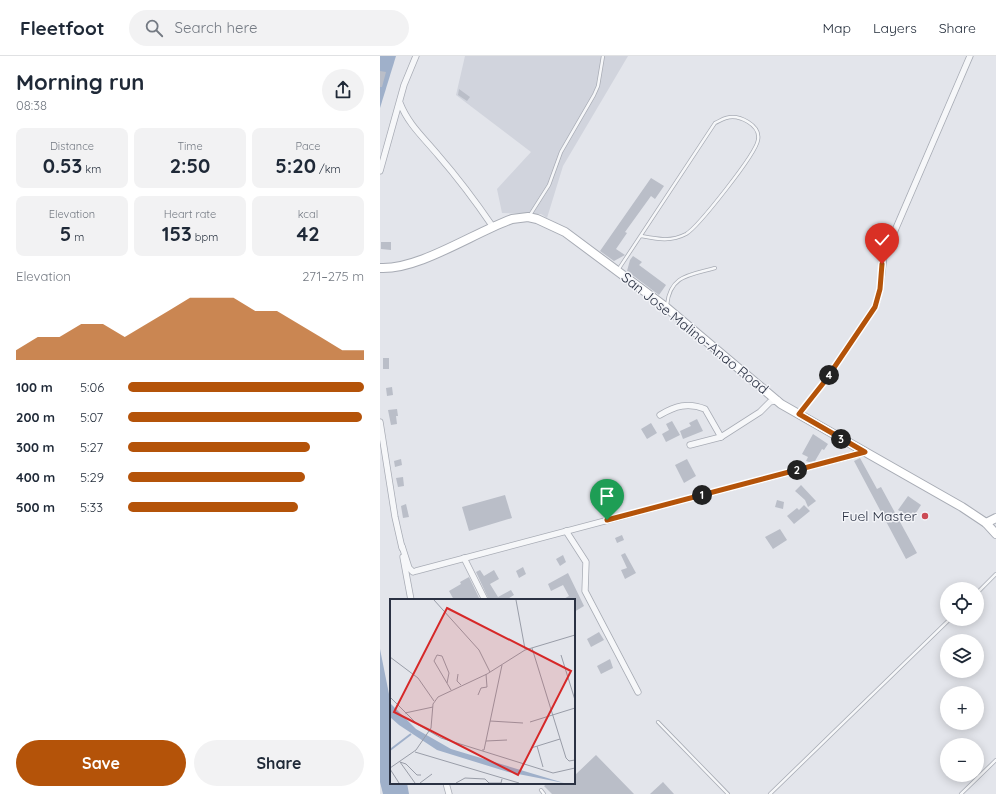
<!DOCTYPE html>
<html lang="en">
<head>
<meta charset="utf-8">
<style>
  :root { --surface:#fff; --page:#f2f2f3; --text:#1f2937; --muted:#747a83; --line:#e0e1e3; --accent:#b45309 }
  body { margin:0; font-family:Quicksand,sans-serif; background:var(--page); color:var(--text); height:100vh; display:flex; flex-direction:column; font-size:15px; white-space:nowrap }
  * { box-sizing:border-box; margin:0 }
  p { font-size:13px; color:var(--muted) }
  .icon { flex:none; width:22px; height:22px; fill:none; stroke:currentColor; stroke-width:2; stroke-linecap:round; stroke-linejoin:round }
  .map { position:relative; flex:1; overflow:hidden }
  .panel { display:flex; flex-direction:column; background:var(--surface); width:380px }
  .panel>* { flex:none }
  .fabs { position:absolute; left:560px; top:526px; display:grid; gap:8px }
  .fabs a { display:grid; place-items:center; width:44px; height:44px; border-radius:50%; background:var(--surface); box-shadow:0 2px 10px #0003; font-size:20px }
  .pin { position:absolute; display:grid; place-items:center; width:34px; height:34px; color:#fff; margin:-41px -17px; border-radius:50% 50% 50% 0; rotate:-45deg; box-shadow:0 0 4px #0007 }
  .pin .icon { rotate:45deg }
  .km { position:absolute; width:20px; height:20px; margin:-10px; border-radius:50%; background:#222; color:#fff; font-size:11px; line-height:20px; text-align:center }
  .round { display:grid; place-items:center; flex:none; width:42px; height:42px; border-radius:21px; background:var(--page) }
  .headline { display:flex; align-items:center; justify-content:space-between; height:68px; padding:0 16px }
  h1 { font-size:22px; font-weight:700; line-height:30px }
  .metrics { display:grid; grid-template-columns:repeat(3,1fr); gap:6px; height:68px; padding:4px 16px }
  .metrics div { display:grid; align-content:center; border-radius:8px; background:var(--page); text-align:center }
  .metrics b { font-size:20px; font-weight:700 }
  .metrics small { font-size:11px; font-weight:400 }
  .metrics p { font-size:11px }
  .chart { height:112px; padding:8px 16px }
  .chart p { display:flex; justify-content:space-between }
  .chart svg { width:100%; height:72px; margin-top:4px; fill:var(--accent); opacity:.7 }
  .cta { display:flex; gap:8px; margin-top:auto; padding:8px 16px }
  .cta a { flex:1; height:46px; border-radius:24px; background:var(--accent); color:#fff; font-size:16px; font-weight:700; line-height:46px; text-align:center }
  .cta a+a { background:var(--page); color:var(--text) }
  ul { padding:0 16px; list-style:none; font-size:13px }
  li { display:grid; grid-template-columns:64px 48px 1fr; align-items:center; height:30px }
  li i { height:10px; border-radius:5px; background:var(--accent) }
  header { display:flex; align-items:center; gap:24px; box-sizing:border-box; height:56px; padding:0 20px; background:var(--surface); border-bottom:1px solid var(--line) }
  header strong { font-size:19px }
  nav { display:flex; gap:22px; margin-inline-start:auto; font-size:14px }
  .search { width:280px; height:36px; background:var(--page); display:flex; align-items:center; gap:10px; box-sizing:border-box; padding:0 14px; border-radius:22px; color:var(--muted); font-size:15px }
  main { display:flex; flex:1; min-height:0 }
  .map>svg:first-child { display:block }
  .built { fill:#d1d4dd }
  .water { fill:#9fb0ca }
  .building { fill:#babec8 }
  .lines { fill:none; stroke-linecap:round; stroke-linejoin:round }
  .lane-casing { stroke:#a8acb5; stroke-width:4 }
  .street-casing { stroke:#a8acb5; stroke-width:7 }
  .secondary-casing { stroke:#a8acb5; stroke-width:10 }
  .lane { stroke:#f6f7f9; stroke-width:2.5 }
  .street { stroke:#f6f7f9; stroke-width:5.5 }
  .secondary { stroke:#fff; stroke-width:8 }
  .route-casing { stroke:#fff; stroke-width:8 }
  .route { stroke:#b45309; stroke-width:5 }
  .poi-dot { fill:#cc4b55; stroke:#f3f4f8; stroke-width:1.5 }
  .labels { text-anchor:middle; stroke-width:3; stroke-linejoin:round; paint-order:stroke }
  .street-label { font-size:14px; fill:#2b3243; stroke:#f3f4f8 }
  .poi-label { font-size:14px; fill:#2b3243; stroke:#f3f4f8; text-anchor:end }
  .inset-river { fill:none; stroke:#9fb0ca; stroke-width:2 }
  .inset-road { fill:none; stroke:#999da8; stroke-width:1 }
  .view { fill:#d62828; fill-opacity:0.15; stroke:#d62828; stroke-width:2 }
  .inset-edge { fill:none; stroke:#2b3243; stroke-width:2 }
</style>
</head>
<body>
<header>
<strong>Fleetfoot</strong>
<div class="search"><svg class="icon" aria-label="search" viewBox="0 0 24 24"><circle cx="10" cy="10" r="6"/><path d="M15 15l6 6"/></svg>Search here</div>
<nav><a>Map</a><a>Layers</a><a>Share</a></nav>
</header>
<main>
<section class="panel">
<div class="headline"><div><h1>Morning run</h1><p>08:38</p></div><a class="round"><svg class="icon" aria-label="share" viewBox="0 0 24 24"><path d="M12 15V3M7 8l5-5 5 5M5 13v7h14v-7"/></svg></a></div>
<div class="metrics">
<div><p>Distance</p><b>0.53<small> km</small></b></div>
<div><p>Time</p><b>2:50</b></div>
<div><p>Pace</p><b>5:20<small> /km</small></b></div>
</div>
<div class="metrics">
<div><p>Elevation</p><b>5<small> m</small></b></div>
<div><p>Heart rate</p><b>153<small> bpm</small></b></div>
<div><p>kcal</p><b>42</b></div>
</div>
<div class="chart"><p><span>Elevation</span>271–275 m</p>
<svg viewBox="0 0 160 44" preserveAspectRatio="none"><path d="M0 44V38L10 30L20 30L30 22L40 22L50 30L60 22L70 14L80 6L90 6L100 6L110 14L120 14L130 22L140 30L150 38L160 38V44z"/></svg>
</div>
<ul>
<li><b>100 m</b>5:06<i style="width:100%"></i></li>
<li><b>200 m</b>5:07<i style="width:99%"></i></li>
<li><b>300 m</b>5:27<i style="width:77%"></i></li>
<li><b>400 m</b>5:29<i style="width:75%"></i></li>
<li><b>500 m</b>5:33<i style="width:72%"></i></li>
</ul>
<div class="cta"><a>Save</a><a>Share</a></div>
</section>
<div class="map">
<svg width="616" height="738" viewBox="0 0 616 738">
  <rect width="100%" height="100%" fill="#e3e5eb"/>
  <!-- built -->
  <polygon class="built" points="85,0 248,0 183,110 167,162 161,158 122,157 117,133 151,96 76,39"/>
  <!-- water -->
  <g class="water">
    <polygon points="0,0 16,0 0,52"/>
    <polygon points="0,593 11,648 11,727 27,727 29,738 3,738 0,726"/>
  </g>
  <!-- building -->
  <g class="building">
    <polygon points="0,15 6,16 2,31 0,31"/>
    <polygon points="79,33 90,41 87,45 78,39"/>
    <polygon points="271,122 284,130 275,143 271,140 245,176 247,177 236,193 245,199 234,205 220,195"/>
    <polygon points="1,186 11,186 11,194 1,193"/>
    <polygon points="253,200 262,206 259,209 286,229 279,239 247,215 250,204"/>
    <rect x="3" y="302" width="6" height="11"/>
    <polygon points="12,331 13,339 7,340 6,332"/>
    <polygon points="17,353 18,360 16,360 17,368 11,369 8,354"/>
    <polygon points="317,363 323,375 303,383 300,375 311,370 309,367"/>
    <polygon points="292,365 300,379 286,386 282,378 289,374 286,368"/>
    <polygon points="271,367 277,377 267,383 261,373"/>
    <polygon points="433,378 448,388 444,394 442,393 435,405 429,406 426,405 428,401 422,398"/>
    <polygon points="480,402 497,433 501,431 537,497 526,503 474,405"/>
    <polygon points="21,403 22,409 15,411 14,405"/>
    <polygon points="307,403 316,420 304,427 295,409"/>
    <polygon points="23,421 24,430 18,431 16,422"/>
    <polygon points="421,429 436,445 428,451 425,444 415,435"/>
    <polygon points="125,439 132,462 89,475 82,451"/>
    <polygon points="528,440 541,449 532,463 518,454"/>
    <polygon points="397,444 404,446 403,453 395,451"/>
    <polygon points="26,448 29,461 23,462 21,450"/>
    <polygon points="424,449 430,455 414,468 407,460 417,452 419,454"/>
    <polygon points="400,473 407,484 393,493 385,481"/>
    <polygon points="242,479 244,484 237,487 235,482"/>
    <polygon points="245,497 256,517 245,523 241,514 247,512 241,499"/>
    <polygon points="183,499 186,506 180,510 176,503"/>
    <polygon points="143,511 146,518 139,522 136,515"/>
    <polygon points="100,514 104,520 114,514 119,523 110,528 118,541 131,534 134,539 126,544 109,544 96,516"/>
    <polygon points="188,517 204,550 194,556 194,544 182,544 189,540 183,529 171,535 168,528"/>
    <polygon points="89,521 100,544 74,544 69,535 81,528 80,526"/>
    <polygon points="219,576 224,584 211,591 207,583"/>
    <polygon points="230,603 233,612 221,618 217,610"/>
    <polygon points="216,699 254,738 172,738 164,730 168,727 194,727 194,720"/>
    <polygon points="283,726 294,738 270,738"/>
  </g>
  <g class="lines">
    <defs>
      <g id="lane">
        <polyline points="150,159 169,129 181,96 214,39 218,30 223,0"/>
        <path d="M238,214L335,67C338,66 342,63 346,62C359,58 381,69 378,84C376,98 318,171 306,178C291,186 277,183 261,180"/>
        <path d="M287,249C290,219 310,219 335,212"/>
        <polyline points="597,537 616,518"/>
        <polyline points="278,666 348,738"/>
        <polyline points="161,734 164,738"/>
        <polyline points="390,738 570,563"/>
        <polyline points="581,738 616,704"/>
      </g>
      <g id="street">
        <path d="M20,47C28,68 44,82 58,99C78,122 96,146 113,171"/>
        <polyline points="0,115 24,29 36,0"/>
        <polyline points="419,358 445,325 495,251 500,233 504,200 590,0"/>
        <path d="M280,359C295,350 308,346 325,353L341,381L380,356L390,346L398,344"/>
        <polyline points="0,366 15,461 22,492"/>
        <polyline points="310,389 341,381"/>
        <polyline points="186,475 206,506 205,535 258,636"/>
        <polyline points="22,490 29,512 33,516 36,515 485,396"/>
        <polyline points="23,501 31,544"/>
        <polyline points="84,502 105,544"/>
        <polyline points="66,727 69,738"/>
      </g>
      <g id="secondary">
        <path d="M0,212C39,214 93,177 132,163L148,161L157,163L185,176L287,252L401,348L582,451L606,467L616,478"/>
        <polyline points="606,467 616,462"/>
      </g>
    </defs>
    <!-- lane casing -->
    <use href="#lane" class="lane-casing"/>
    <!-- street casing -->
    <use href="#street" class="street-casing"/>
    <!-- secondary casing -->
    <use href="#secondary" class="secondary-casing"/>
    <!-- lane -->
    <use href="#lane" class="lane"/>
    <!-- street -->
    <use href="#street" class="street"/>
    <!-- secondary -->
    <use href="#secondary" class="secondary"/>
  </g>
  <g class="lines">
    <defs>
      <polyline id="route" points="227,464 485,396 419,358 445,325 495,251 500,233 502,208"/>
    </defs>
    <!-- route casing -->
    <use href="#route" class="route-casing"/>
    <!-- route -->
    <use href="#route" class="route"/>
  </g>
  <!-- markers -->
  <circle class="poi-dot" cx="545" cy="460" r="4"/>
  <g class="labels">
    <!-- street labels -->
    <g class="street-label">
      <text transform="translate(315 277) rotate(39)" y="5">San Jose Malino-Anao Road</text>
    </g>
    <!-- poi labels -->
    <g class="poi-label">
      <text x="537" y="465">Fuel Master</text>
    </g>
  </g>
  <!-- overview -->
  <g transform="translate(10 543)">
    <rect width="185" height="185" fill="#e3e5eb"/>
    <path d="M0,104L26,130L61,150L174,184L118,173L47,151L9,126L0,118Z" fill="#9fb0ca"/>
    <path class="inset-river" d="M0,151L21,135"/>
    <path class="inset-road" d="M44,1L89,51L100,73M126,1L135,50M142,49L176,159L179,162L185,161M171,56L185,101M0,58L28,79L44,102M68,75L67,82L71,86M57,84L59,74L52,57L47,56L44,62L61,91M88,96L91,89L97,88L96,75M0,98L27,125L51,139L163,174L185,169M15,114L43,108M100,122L133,124M140,123L185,109M96,142L117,141M147,147L153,168M141,149L170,140M92,151H94L112,66M25,153L129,184M10,163L16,165L27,176H31M10,163L25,184M0,169L26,151L41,129L43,105L48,98L97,75L135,51L185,36M0,170L9,184M30,184L42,175M66,184L75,179L95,180L99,184H111L112,180"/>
    <path class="view" d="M57,9L181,72L128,176L4,113Z"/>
    <rect width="185" height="185" class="inset-edge"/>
  </g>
</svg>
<div class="fabs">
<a><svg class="icon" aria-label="locate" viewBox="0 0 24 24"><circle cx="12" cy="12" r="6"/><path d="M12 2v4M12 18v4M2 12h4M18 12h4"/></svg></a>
<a><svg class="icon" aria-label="layers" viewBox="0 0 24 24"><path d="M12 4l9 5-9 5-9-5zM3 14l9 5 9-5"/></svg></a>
<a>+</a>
<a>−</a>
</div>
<div class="pin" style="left:227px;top:464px;background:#1e9e55"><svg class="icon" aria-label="arrive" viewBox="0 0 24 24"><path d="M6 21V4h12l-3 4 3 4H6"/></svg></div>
<div class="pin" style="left:502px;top:208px;background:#d93025"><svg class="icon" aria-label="check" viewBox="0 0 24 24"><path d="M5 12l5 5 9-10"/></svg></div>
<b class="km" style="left:322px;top:439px">1</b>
<b class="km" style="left:417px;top:414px">2</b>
<b class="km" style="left:461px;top:383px">3</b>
<b class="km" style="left:449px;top:319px">4</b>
</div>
</main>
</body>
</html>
